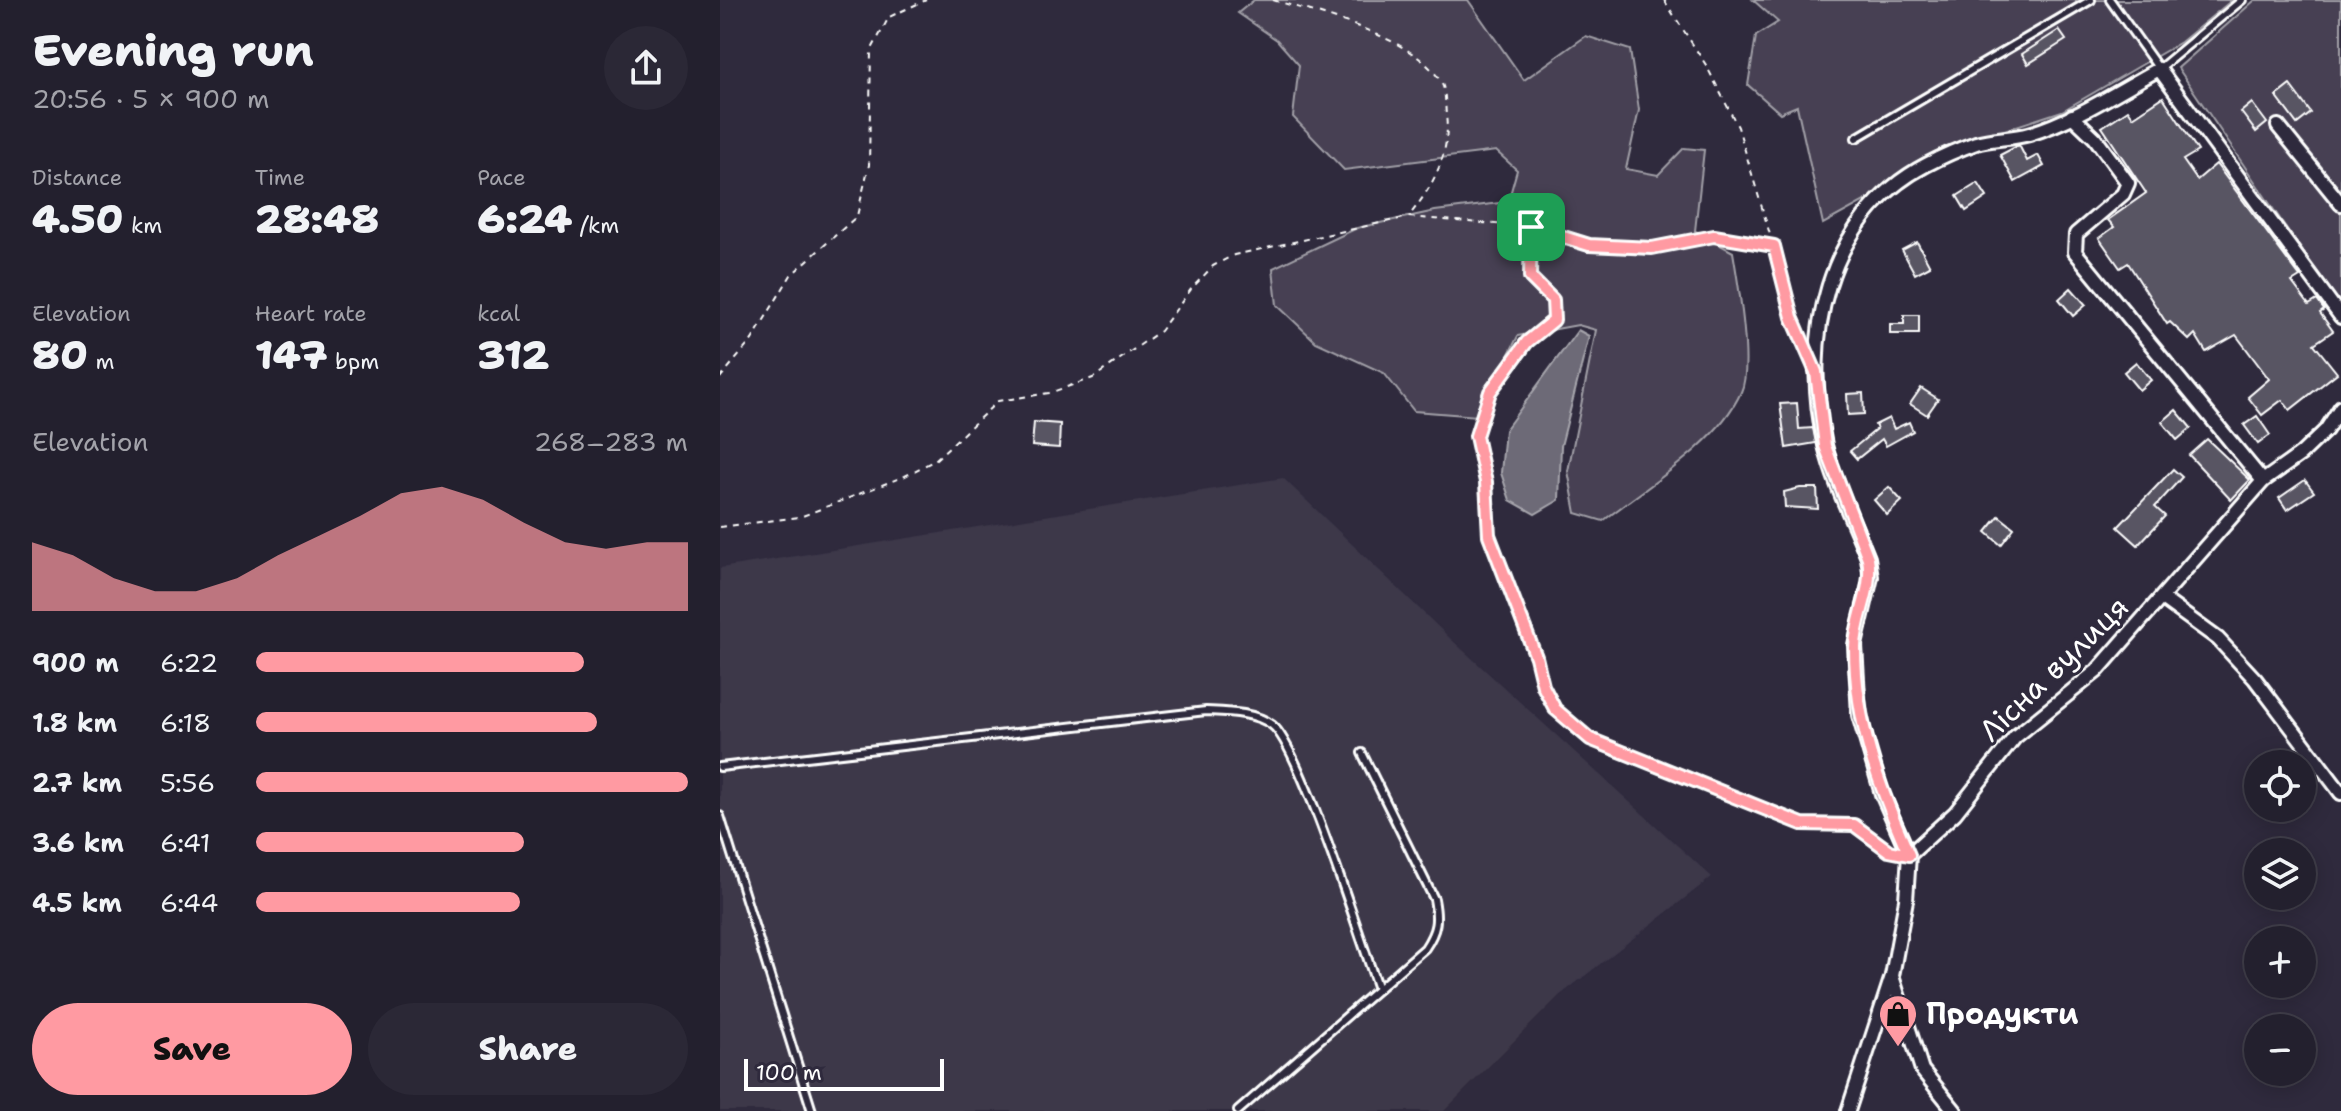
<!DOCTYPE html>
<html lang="en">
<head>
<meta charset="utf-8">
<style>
  :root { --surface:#23202e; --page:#2b2836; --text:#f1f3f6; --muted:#a3a3aa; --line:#403e4a; --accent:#ff9aa2 }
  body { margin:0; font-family:"Shantell Sans",sans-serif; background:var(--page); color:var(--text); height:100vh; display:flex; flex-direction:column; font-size:30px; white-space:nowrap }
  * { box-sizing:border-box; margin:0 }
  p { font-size:26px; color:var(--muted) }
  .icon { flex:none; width:44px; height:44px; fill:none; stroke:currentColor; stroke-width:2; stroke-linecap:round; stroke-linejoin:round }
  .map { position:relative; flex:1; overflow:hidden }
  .side { display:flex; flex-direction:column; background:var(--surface); width:720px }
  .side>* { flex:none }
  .controls { position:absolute; left:1524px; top:750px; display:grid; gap:16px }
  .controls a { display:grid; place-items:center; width:72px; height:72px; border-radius:50%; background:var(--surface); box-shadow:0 4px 20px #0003,0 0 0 2px var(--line); font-size:40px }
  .scale { position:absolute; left:24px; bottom:20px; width:200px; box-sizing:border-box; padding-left:8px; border:4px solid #fff; border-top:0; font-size:22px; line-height:28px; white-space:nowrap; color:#fff; -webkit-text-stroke:6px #2f2a3d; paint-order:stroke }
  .pin { position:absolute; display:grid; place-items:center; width:68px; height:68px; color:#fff; margin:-34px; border-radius:16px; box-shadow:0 4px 12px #0006 }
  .round { display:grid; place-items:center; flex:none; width:84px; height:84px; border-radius:42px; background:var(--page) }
  .summary { display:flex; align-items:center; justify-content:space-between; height:136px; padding:0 32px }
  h1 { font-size:44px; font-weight:800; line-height:60px }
  .metrics { display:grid; grid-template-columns:repeat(3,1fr); gap:12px; height:136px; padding:8px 32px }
  .metrics div { display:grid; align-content:center }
  .metrics b { font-size:40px; font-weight:800 }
  .metrics small { font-size:22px; font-weight:400 }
  .metrics p { font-size:22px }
  .chart { height:224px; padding:16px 32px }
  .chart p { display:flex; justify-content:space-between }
  .chart svg { width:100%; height:144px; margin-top:8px; fill:var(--accent); opacity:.7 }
  .primary-button { display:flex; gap:16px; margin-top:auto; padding:16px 32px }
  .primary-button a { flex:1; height:92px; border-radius:48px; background:var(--accent); color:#111; font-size:32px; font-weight:800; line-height:92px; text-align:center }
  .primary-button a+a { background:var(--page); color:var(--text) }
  ul { padding:0 32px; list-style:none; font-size:26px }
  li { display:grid; grid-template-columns:128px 96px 1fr; align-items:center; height:60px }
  li i { height:20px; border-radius:10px; background:var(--accent) }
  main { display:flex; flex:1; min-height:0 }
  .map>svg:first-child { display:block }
  .built { fill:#3c3749 }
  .green { fill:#464152; stroke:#a2a0a8; stroke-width:2 }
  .water { fill:#6d6a77; stroke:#a7a6ad; stroke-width:2 }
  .building { fill:#595564; stroke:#fff; stroke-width:2 }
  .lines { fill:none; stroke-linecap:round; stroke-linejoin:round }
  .service-casing { stroke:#fff; stroke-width:12 }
  .minor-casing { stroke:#fff; stroke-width:18 }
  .path { stroke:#fff; stroke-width:2; stroke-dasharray:6 6; stroke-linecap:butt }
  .service { stroke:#2f2a3d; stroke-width:6 }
  .minor { stroke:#2f2a3d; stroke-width:12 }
  .route-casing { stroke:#fff; stroke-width:16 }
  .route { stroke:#ff9aa2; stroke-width:10 }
  .labels { text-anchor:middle; stroke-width:6; stroke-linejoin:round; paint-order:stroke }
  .street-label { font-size:30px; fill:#fff; stroke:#2f2a3d }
  .poi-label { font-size:30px; font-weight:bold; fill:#fff; stroke:#2f2a3d; text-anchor:start }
</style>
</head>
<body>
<main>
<section class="side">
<div class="summary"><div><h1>Evening run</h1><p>20:56 · 5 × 900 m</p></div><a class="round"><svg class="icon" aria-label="share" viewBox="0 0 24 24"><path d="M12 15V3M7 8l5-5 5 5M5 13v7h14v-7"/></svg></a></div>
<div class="metrics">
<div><p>Distance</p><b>4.50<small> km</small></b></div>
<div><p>Time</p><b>28:48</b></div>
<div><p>Pace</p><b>6:24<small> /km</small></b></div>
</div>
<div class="metrics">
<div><p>Elevation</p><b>80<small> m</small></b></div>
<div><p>Heart rate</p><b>147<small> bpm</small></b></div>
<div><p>kcal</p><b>312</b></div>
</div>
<div class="chart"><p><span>Elevation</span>268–283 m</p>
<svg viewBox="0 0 160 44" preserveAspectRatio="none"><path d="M0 44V23L10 27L20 34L30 38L40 38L50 34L60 27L70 21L80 15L90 8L100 6L110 10L120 17L130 23L140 25L150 23L160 23V44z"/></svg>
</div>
<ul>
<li><b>900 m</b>6:22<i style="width:76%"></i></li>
<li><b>1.8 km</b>6:18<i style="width:79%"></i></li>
<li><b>2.7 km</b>5:56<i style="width:100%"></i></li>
<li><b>3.6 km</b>6:41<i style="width:62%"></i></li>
<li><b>4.5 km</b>6:44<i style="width:61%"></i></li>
</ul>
<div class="primary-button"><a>Save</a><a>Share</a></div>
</section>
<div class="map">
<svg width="1621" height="1111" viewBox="0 0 1621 1111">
  <rect width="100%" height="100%" fill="#2f2a3d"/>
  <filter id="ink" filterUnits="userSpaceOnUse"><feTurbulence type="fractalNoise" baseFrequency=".0125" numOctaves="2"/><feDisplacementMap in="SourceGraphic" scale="16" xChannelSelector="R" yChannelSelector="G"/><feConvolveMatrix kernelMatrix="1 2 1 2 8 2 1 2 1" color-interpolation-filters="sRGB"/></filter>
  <g filter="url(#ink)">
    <!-- built -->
    <polygon class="built" points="563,478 733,641 992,877 839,996 724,1111 0,1111 0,568"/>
    <!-- green -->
    <g class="green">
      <path d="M534,0H748L804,80L866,36L910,50L919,110L906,169L938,175L964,148L984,150L975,231L1013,252C1018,282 1033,367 1021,392C998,444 927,486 883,521L856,513L848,471L876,330L858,325L798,336L758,416L694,411L664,373L596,342L557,305L553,268L637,228L715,211L788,202L797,170L776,151L624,170L573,117L579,65L557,40L518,13Z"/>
      <polygon points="1033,0 1512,0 1461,42 1342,111 1257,139 1103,224 1077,106 1060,113 1028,85 1036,36 1058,22"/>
      <polygon points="1535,0 1621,0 1621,309 1458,68"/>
    </g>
    <!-- water -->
    <polygon class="water" points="858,330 869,336 841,446 839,500 815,514 790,500 781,473 785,430"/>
    <!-- building -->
    <g class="building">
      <polygon points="1339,30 1346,40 1308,64 1302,54"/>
      <polygon points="1570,85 1591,113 1577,124 1556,96"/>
      <polygon points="1443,97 1478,151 1463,160 1477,180 1496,164 1580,277 1572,282 1589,305 1597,300 1604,310 1600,313 1613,331 1594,344 1617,373 1570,410 1562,400 1542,415 1528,397 1549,379 1516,335 1486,352 1475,334 1469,340 1450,322 1447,324 1408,263 1400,268 1379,238 1394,227 1388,220 1426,193 1382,127 1408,110 1413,117"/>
      <polygon points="1532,103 1547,123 1536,132 1521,112"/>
      <polygon points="1299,145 1307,161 1318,155 1324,166 1295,182 1280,155"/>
      <polygon points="1258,183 1267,197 1246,211 1237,196"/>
      <polygon points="1197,242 1210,266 1195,274 1182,250"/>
      <polygon points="1351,288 1366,305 1353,316 1339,299"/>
      <polygon points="1184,315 1199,315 1199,334 1170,334 1170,324 1184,324"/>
      <polygon points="1416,362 1431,380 1419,390 1404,372"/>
      <polygon points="1201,388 1218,399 1207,415 1190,404"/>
      <polygon points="1143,393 1144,414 1128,415 1127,394"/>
      <polygon points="1077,403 1079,429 1093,428 1096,443 1066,448 1060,404"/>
      <polygon points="1456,410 1471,428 1457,440 1442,422"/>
      <polygon points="1537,416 1550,435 1538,444 1524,425"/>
      <polygon points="1169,418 1174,429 1189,422 1193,431 1166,446 1162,439 1137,459 1130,451 1157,429 1155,425"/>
      <polygon points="314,422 340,424 339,448 312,446"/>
      <polygon points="1487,439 1530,480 1511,500 1469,455"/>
      <polygon points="1453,469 1462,477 1435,507 1445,516 1418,545 1398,527"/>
      <polygon points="1585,480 1594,492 1567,510 1559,498"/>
      <polygon points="1169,487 1182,501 1167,515 1154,500"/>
      <polygon points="1080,488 1097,488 1098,509 1065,507 1064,492"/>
      <polygon points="1279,516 1294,528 1281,545 1266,532"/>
    </g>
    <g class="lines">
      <defs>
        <g id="service">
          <polyline points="1390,0 1439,69 1522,0"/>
          <polyline points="1136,138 1371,0"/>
          <path d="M0,767L486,711C507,712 535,712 552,725C580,746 642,944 658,989"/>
          <polyline points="0,816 92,1111"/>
          <path d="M518,1111L705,948C717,930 718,920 714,899L642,753"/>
        </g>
        <g id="minor">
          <polyline points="1352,116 1375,138 1408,183 1403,194 1356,234 1355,252 1543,481"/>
          <polyline points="1558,126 1621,204"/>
          <polyline points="1443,599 1498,639 1535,679 1621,793"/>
          <polyline points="1189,855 1235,813 1295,737 1377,671 1543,481 1581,454 1606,430 1621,407"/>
          <polyline points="1128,1111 1172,976"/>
          <path d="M1235,1111L1202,1070L1172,976L1186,900L1189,855L1162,794L1139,715L1135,645L1151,577L1148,558C1134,522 1114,484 1105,445C1081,342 1105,218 1206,165C1221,157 1239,149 1256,143C1273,138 1292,139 1309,134C1355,120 1397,92 1439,69L1621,317"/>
        </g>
      </defs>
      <!-- service casing -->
      <use href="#service" class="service-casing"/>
      <!-- minor casing -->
      <use href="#minor" class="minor-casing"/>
      <!-- path -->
      <g class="path">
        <path d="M553,0C602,15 697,37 722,84C726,92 725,106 726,115C731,154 713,186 689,216"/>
        <polyline points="944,0 986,65 1018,127 1084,349"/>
        <polyline points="811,227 810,277 833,300 834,320 807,342 770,392 756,436 766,482 769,535 816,657 823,686 835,709 870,739 1082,824 1134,825 1172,852"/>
        <polyline points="0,378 32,340 71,275 137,216 149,165 151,51 169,17 206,0"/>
        <polyline points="0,527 80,517 185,476 215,460 278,401 329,393 373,378 440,331 472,288 493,266 514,255 688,217 811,227 869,245 932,248 994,236 1054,246"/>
      </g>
      <!-- service -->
      <use href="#service" class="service"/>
      <!-- minor -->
      <use href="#minor" class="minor"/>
    </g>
  </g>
  <g class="lines" filter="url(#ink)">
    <defs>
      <path id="route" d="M811,227L869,245L932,248L994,236L1054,246L1072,317L1096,372L1105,446L1148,558C1154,590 1135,617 1135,648C1135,723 1159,787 1189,855L1169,851L1134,825L1082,824L870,739L835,709L823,686L816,657L769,535L766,482L756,436L770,392L807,342L834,320L833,300L810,277Z"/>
    </defs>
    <!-- route casing -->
    <use href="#route" class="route-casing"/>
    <!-- route -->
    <use href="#route" class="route"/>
  </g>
  <!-- icons -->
  <defs>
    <symbol id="shop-pin" viewBox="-11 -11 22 30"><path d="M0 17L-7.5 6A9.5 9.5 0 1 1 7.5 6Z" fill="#ff9aa2" stroke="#2f2a3d"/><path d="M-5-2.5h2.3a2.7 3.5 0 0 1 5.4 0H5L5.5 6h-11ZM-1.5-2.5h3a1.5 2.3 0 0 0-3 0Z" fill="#111"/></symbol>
  </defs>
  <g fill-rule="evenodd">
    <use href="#shop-pin" x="1156" y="992" width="44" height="60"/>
  </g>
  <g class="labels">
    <!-- street labels -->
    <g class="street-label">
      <text transform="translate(1334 669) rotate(-44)" y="10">Лісна вулиця</text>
    </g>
    <!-- poi labels -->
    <g class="poi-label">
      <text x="1206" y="1024">Продукти</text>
    </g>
  </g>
</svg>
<div class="controls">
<a><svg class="icon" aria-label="locate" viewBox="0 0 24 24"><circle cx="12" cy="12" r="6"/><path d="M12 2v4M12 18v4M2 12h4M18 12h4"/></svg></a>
<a><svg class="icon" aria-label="layers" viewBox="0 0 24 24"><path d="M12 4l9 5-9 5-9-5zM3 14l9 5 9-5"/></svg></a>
<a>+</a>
<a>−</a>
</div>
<div class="scale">100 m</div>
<div class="pin" style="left:811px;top:227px;background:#1e9e55"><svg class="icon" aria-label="arrive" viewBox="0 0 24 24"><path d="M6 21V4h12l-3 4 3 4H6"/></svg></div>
</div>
</main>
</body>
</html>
